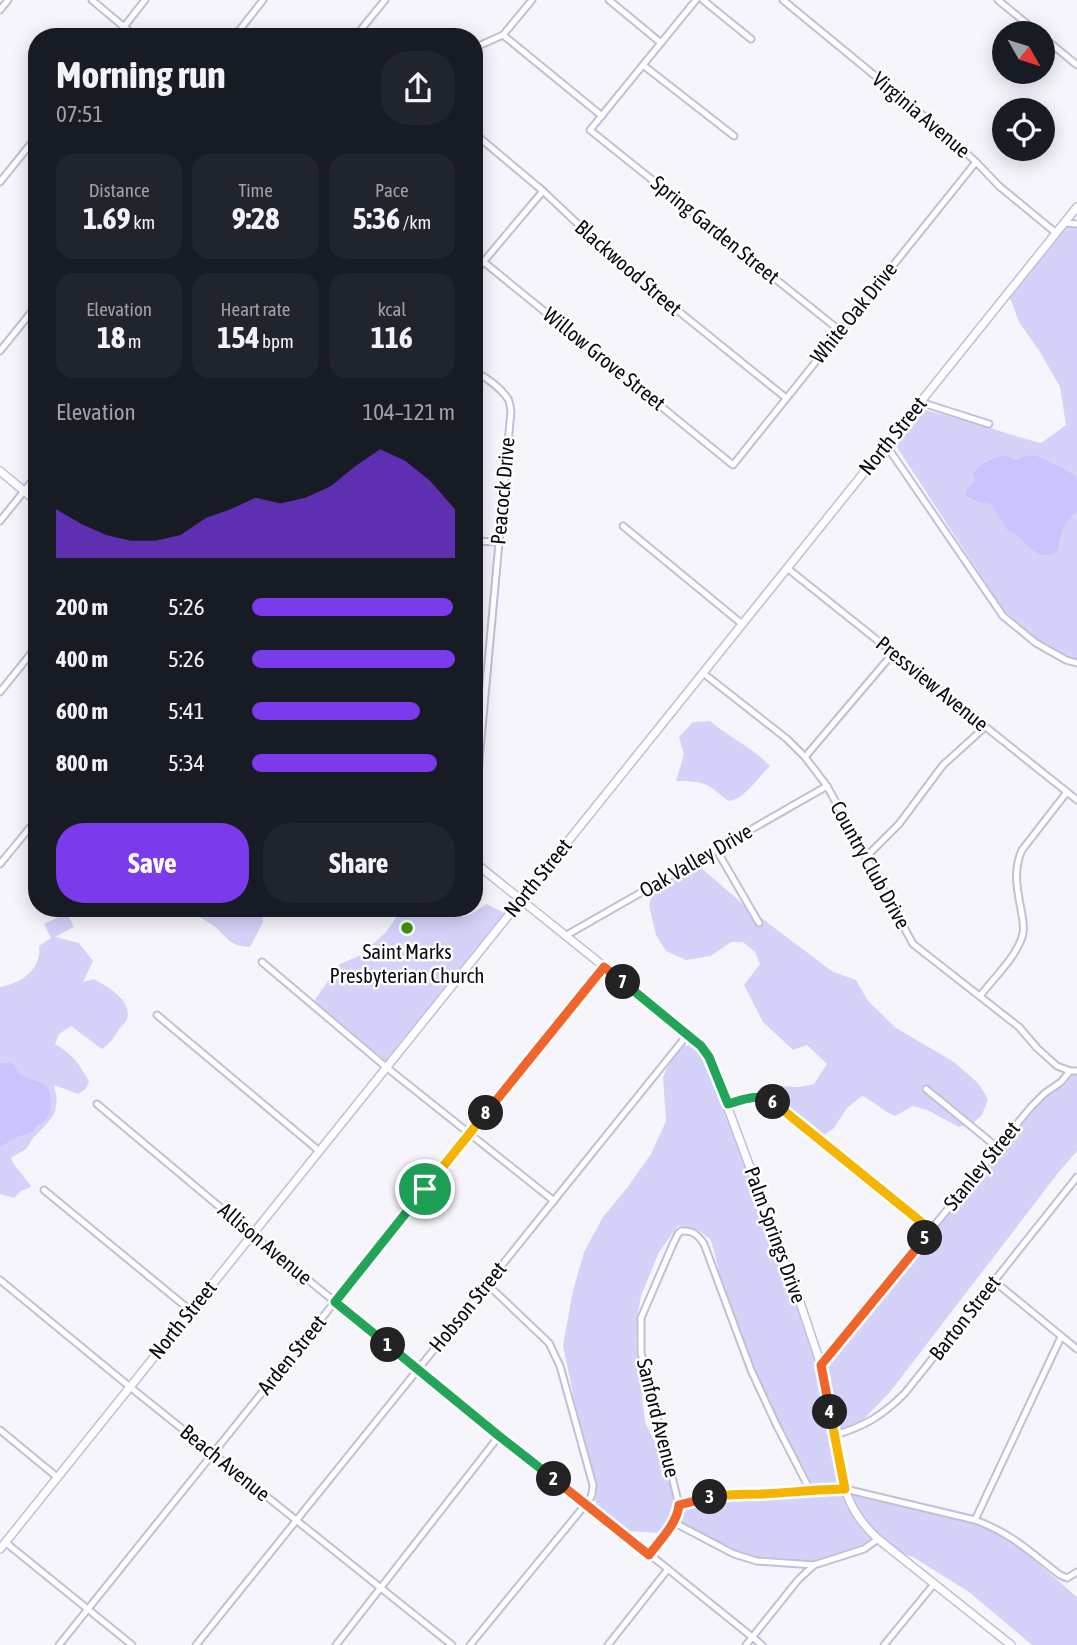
<!DOCTYPE html>
<html lang="en">
<head>
<meta charset="utf-8">
<style>
  :root { --surface:#171b24; --page:#20242c; --text:#f1f3f6; --muted:#9ea1a6; --accent:#7c3aed }
  body { margin:0; font-family:"Asap Condensed",sans-serif; background:var(--page); color:var(--text); height:100vh; display:flex; flex-direction:column; font-size:26px; white-space:nowrap }
  * { box-sizing:border-box; margin:0 }
  p { font-size:23px; color:var(--muted) }
  .icon { flex:none; width:38px; height:38px; fill:none; stroke:currentColor; stroke-width:2; stroke-linecap:round; stroke-linejoin:round }
  .map { position:relative; flex:1; overflow:hidden }
  .details { position:absolute; left:28px; top:28px; width:455px; height:889px; display:flex; flex-direction:column; background:var(--surface); border-radius:28px; box-shadow:0 4px 18px #0003 }
  .details>* { flex:none }
  .needle { width:46px; rotate:129deg }
  .controls { position:absolute; left:992px; top:21px; display:grid; gap:14px }
  .controls a { display:grid; place-items:center; width:63px; height:63px; border-radius:50%; background:var(--surface); box-shadow:0 4px 18px #0003; font-size:35px }
  .pin { position:absolute; display:grid; place-items:center; width:60px; height:60px; color:#fff; margin:-30px; border:4px solid #fff; border-radius:50%; box-shadow:0 2px 7px #0007 }
  .km { position:absolute; width:35px; height:35px; margin:-18px; border-radius:50%; background:#222; color:#fff; font-size:19px; line-height:35px; text-align:center }
  .round { display:grid; place-items:center; flex:none; width:74px; height:74px; border-radius:28px; background:var(--page) }
  .headline { display:flex; align-items:center; justify-content:space-between; height:119px; padding:0 28px }
  h1 { font-size:38px; font-weight:700; line-height:52px }
  .figures { display:grid; grid-template-columns:repeat(3,1fr); gap:10px; height:119px; padding:7px 28px }
  .figures div { display:grid; align-content:center; border-radius:18px; background:var(--page); text-align:center }
  .figures b { font-size:30px; font-weight:700 }
  .figures small { font-size:19px; font-weight:400 }
  .figures p { font-size:19px }
  .chart { height:196px; padding:14px 28px }
  .chart p { display:flex; justify-content:space-between }
  .chart svg { width:100%; height:126px; margin-top:7px; fill:var(--accent); opacity:.7 }
  .button { display:flex; gap:14px; margin-top:auto; padding:14px 28px }
  .button a { flex:1; height:80px; border-radius:28px; background:var(--accent); color:#fff; font-size:28px; font-weight:700; line-height:80px; text-align:center }
  .button a+a { background:var(--page); color:var(--text) }
  ul { padding:0 28px; list-style:none; font-size:23px }
  li { display:grid; grid-template-columns:112px 84px 1fr; align-items:center; height:52px }
  li i { height:18px; border-radius:9px; background:var(--accent) }
  .map>svg:first-child { display:block }
  .green { fill:#d4d2f8 }
  .water { fill:#c9c4fd }
  .lines { fill:none; stroke-linecap:round; stroke-linejoin:round }
  .minor-casing { stroke:#c1bfda; stroke-width:9 }
  .tertiary-casing { stroke:#c1bfda; stroke-width:10 }
  .minor { stroke:#fff; stroke-width:5 }
  .tertiary { stroke:#fff; stroke-width:7 }
  .split-1-casing { stroke:#fff; stroke-width:14 }
  .split-2-casing { stroke:#fff; stroke-width:14 }
  .split-3-casing { stroke:#fff; stroke-width:14 }
  .split-4-casing { stroke:#fff; stroke-width:14 }
  .split-5-casing { stroke:#fff; stroke-width:14 }
  .split-6-casing { stroke:#fff; stroke-width:14 }
  .split-7-casing { stroke:#fff; stroke-width:14 }
  .split-8-casing { stroke:#fff; stroke-width:14 }
  .split-9-casing { stroke:#fff; stroke-width:14 }
  .split-1 { stroke:#22a559; stroke-width:9 }
  .split-2 { stroke:#22a559; stroke-width:9 }
  .split-3 { stroke:#f0652b; stroke-width:9 }
  .split-4 { stroke:#f5b400; stroke-width:9 }
  .split-5 { stroke:#f0652b; stroke-width:9 }
  .split-6 { stroke:#f5b400; stroke-width:9 }
  .split-7 { stroke:#22a559; stroke-width:9 }
  .split-8 { stroke:#f0652b; stroke-width:9 }
  .split-9 { stroke:#f5b400; stroke-width:9 }
  .poi-dot { fill:#3d950a; stroke:#fff; stroke-width:2.5 }
  .labels { text-anchor:middle; stroke-width:5; stroke-linejoin:round; paint-order:stroke }
  .street-label { font-size:21px; fill:#0b0a13; stroke:#fff }
  .poi-label { font-size:21px; fill:#0b0a13; stroke:#fff }
</style>
</head>
<body>
<div class="map">
<svg width="1077" height="1645" viewBox="0 0 1077 1645">
  <rect width="100%" height="100%" fill="#f5f5fb"/>
  <!-- green -->
  <g class="green">
    <path d="M1067,227L1077,228V660L1067,656L1039,640L1004,611L896,446L925,410C935,413 946,414 957,418C986,426 1012,436 1041,443L1066,425L1060,387L1040,352L1019,322L1010,298Z"/>
    <path d="M710,721C729,737 753,748 770,766C757,778 746,798 729,801C722,797 717,791 710,787C701,781 687,781 676,781L684,754L679,737L693,722Z"/>
    <path d="M694,867H700L743,904L757,927L764,924L760,917L833,972L856,980L868,1001L896,1028L954,1062L978,1083L988,1099L982,1115L973,1123L925,1084L921,1090L965,1125L959,1127L927,1110L913,1106L895,1116C882,1111 874,1101 862,1096L847,1108L834,1128L824,1135L781,1103L774,1095L778,1086L799,1087L814,1084L827,1064L807,1045L793,1050L763,1022L744,985L760,964L755,952L743,942H731L711,956L686,960L666,951L656,935L649,905L653,890Z"/>
    <polygon points="487,904 504,913 386,1061 314,1001 340,964 361,955 386,932 403,908 458,908 463,917 471,914"/>
    <path d="M186,908H262L263,922L250,947C226,946 227,934 211,924C203,918 194,915 186,908Z"/>
    <path d="M67,913L74,927L55,937L79,943L93,961L83,982L94,979C106,986 133,1000 127,1019C125,1023 122,1025 120,1028C114,1037 111,1043 102,1049L71,1026L59,1034L55,1044C76,1057 77,1062 89,1081L86,1089L78,1094L54,1085C61,1112 53,1117 36,1135C31,1139 30,1144 26,1149C22,1152 15,1155 11,1158L13,1163L31,1186L29,1188L21,1191L14,1198L0,1194V1148L13,1139L33,1132C37,1126 41,1124 45,1118C52,1110 50,1097 48,1087C39,1080 30,1080 21,1075C15,1072 13,1066 8,1062L0,1063V987C21,984 42,969 39,946L51,938L44,924Z"/>
    <polygon points="694,1045 706,1059 796,1303 816,1364 840,1485 812,1486 781,1425 754,1369 720,1275 711,1240 698,1230 678,1226 659,1252 641,1296 637,1318 636,1346 645,1422 657,1447 662,1476 670,1483 675,1505 674,1512 660,1533 626,1531 597,1508 595,1498 597,1485 575,1404 563,1345 573,1291 584,1252 603,1217 627,1188 651,1154 666,1121 663,1077 670,1062 684,1046"/>
    <polygon points="1077,1074 1077,1151 1058,1173 890,1392 861,1422 838,1430 825,1366 1033,1110 1048,1096 1064,1085 1073,1075"/>
    <polygon points="842,1493 853,1516 872,1538 862,1545 813,1561 757,1557 735,1551 679,1521 682,1515 683,1508 732,1497 762,1498"/>
    <path d="M851,1494L974,1524L991,1530L1021,1549L1077,1597V1645H1032L969,1592L913,1557C888,1551 859,1518 851,1494Z"/>
  </g>
  <!-- water -->
  <g class="water">
    <path d="M1006,455C1019,465 1020,456 1032,455C1039,455 1065,470 1073,474L1077,478V511C1064,521 1060,534 1058,550C1035,568 1026,535 1008,531L991,504L979,502L966,496L967,490L975,480L973,473C983,462 992,458 1006,455Z"/>
    <path d="M8,1062L12,1063C23,1083 33,1075 48,1087C51,1096 53,1113 45,1120C39,1125 37,1126 33,1132L13,1139L0,1148V1063Z"/>
  </g>
  <g class="lines">
    <defs>
      <g id="minor">
        <polyline points="92,0 136,37"/>
        <polyline points="609,0 661,43"/>
        <polyline points="696,0 590,130 839,330"/>
        <polyline points="703,0 751,39"/>
        <polyline points="783,0 942,131 976,162 999,186 1056,233"/>
        <polyline points="998,0 1038,33"/>
        <polyline points="0,10 8,0"/>
        <polyline points="503,35 602,116"/>
        <polyline points="116,37 145,0"/>
        <polyline points="234,37 263,0"/>
        <polyline points="355,37 385,0"/>
        <polyline points="1043,37 1077,65"/>
        <polyline points="474,48 503,35 532,0"/>
        <polyline points="643,65 734,136"/>
        <polyline points="474,133 543,191 619,263 786,398"/>
        <polyline points="0,182 37,136"/>
        <polyline points="1065,223 1077,224"/>
        <polyline points="474,254 733,465 976,162"/>
        <polyline points="474,273 543,191"/>
        <polyline points="0,351 37,305"/>
        <path d="M474,371C485,377 501,388 508,399C510,402 510,407 511,411L476,794"/>
        <polyline points="920,402 989,424"/>
        <polyline points="886,445 1003,616 1036,643 1066,660 1077,663"/>
        <polyline points="0,521 37,475"/>
        <polyline points="623,526 742,624"/>
        <polyline points="474,541 498,542"/>
        <polyline points="787,568 1077,800"/>
        <polyline points="703,673 787,739 805,757 827,786 913,944 1019,1027 1037,1048 1057,1066 1070,1071 1077,1071"/>
        <polyline points="0,692 37,646"/>
        <polyline points="805,757 894,652"/>
        <polyline points="716,849 759,923"/>
        <polyline points="866,857 899,824 943,765 985,727"/>
        <polyline points="0,864 37,819"/>
        <polyline points="565,936 827,786"/>
        <polyline points="262,962 386,1067 554,1201"/>
        <path d="M980,996C993,979 1016,957 1022,937C1025,930 1023,923 1022,915C1018,892 1012,872 1022,850L1067,792"/>
        <polyline points="157,1015 318,1150"/>
        <polyline points="926,1089 998,1148"/>
        <polyline points="97,1104 252,1234 499,1436 586,1503 762,1645"/>
        <path d="M728,1104C744,1099 755,1094 771,1100L931,1230"/>
        <polyline points="44,1190 191,1311"/>
        <polyline points="0,1280 130,1387 452,1645"/>
        <polyline points="994,1281 1077,1349"/>
        <polyline points="821,1365 1030,1108 1045,1093 1061,1082 1070,1071"/>
        <polyline points="0,1430 57,1477"/>
        <path d="M835,1435C865,1426 882,1416 905,1393L1077,1177"/>
        <path d="M679,1505L731,1493L762,1494L810,1490L845,1489L975,1520C1011,1533 1030,1552 1060,1575L1067,1578L1077,1572"/>
        <polyline points="975,1520 1061,1337"/>
        <polyline points="673,1522 734,1554 757,1561 814,1565"/>
        <polyline points="5,1542 132,1645"/>
        <path d="M649,1554C660,1539 677,1524 679,1505L641,1353V1318L673,1244L678,1234L681,1231C693,1230 698,1235 704,1244L751,1370L777,1426L810,1490"/>
        <polyline points="59,1645 604,967"/>
        <polyline points="196,1645 688,1034"/>
        <polyline points="336,1645 499,1436"/>
        <polyline points="470,1645 590,1499 592,1494 593,1485 560,1366 549,1343 487,1284"/>
        <polyline points="608,1645 668,1569"/>
        <polyline points="746,1645 798,1580 814,1565 864,1549 878,1539"/>
        <polyline points="884,1645 934,1584"/>
      </g>
      <g id="tertiary">
        <polyline points="0,471 37,502"/>
        <path d="M474,862L688,1034L709,1057L800,1302L821,1365L845,1489C852,1510 862,1524 878,1539L1011,1645"/>
        <polyline points="0,1549 1077,207"/>
      </g>
    </defs>
    <!-- minor casing -->
    <use href="#minor" class="minor-casing"/>
    <!-- tertiary casing -->
    <use href="#tertiary" class="tertiary-casing"/>
    <!-- minor -->
    <use href="#minor" class="minor"/>
    <!-- tertiary -->
    <use href="#tertiary" class="tertiary"/>
  </g>
  <g class="lines">
    <defs>
      <polyline id="split-1" points="388,1345 335,1302 425,1189"/>
      <polyline id="split-2" points="388,1345 499,1436 554,1479"/>
      <path id="split-3" d="M554,1479L649,1555C660,1540 677,1524 679,1505L710,1497"/>
      <path id="split-4" d="M710,1497C728,1494 743,1494 761,1494C789,1493 817,1489 845,1489L830,1412"/>
      <polyline id="split-5" points="830,1412 821,1365 925,1238"/>
      <polyline id="split-6" points="773,1102 931,1230 925,1238"/>
      <path id="split-7" d="M623,982L701,1046L709,1057L728,1104C745,1099 757,1093 773,1102"/>
      <polyline id="split-8" points="486,1113 604,967 623,982"/>
      <polyline id="split-9" points="425,1189 486,1113"/>
    </defs>
    <!-- split-1 casing -->
    <use href="#split-1" class="split-1-casing"/>
    <!-- split-2 casing -->
    <use href="#split-2" class="split-2-casing"/>
    <!-- split-3 casing -->
    <use href="#split-3" class="split-3-casing"/>
    <!-- split-4 casing -->
    <use href="#split-4" class="split-4-casing"/>
    <!-- split-5 casing -->
    <use href="#split-5" class="split-5-casing"/>
    <!-- split-6 casing -->
    <use href="#split-6" class="split-6-casing"/>
    <!-- split-7 casing -->
    <use href="#split-7" class="split-7-casing"/>
    <!-- split-8 casing -->
    <use href="#split-8" class="split-8-casing"/>
    <!-- split-9 casing -->
    <use href="#split-9" class="split-9-casing"/>
    <!-- split-1 -->
    <use href="#split-1" class="split-1"/>
    <!-- split-2 -->
    <use href="#split-2" class="split-2"/>
    <!-- split-3 -->
    <use href="#split-3" class="split-3"/>
    <!-- split-4 -->
    <use href="#split-4" class="split-4"/>
    <!-- split-5 -->
    <use href="#split-5" class="split-5"/>
    <!-- split-6 -->
    <use href="#split-6" class="split-6"/>
    <!-- split-7 -->
    <use href="#split-7" class="split-7"/>
    <!-- split-8 -->
    <use href="#split-8" class="split-8"/>
    <!-- split-9 -->
    <use href="#split-9" class="split-9"/>
  </g>
  <!-- markers -->
  <circle class="poi-dot" cx="407" cy="928" r="7"/>
  <g class="labels">
    <!-- street labels -->
    <g class="street-label">
      <text transform="translate(921 115) rotate(40)" y="7">Virginia Avenue</text>
      <text transform="translate(715 230) rotate(39)" y="7">Spring Garden Street</text>
      <text transform="translate(628 268) rotate(41)" y="7">Blackwood Street</text>
      <text transform="translate(854 313) rotate(-51)" y="7">White Oak Drive</text>
      <text transform="translate(604 359) rotate(39)" y="7">Willow Grove Street</text>
      <text transform="translate(893 436) rotate(-51)" y="7">North Street</text>
      <text transform="translate(503 491) rotate(-85)" y="7">Peacock Drive</text>
      <text transform="translate(932 684) rotate(39)" y="7">Pressview Avenue</text>
      <text transform="translate(696 861) rotate(-30)" y="7">Oak Valley Drive</text>
      <text transform="translate(870 865) rotate(61)" y="7">Country Club Drive</text>
      <text transform="translate(538 878) rotate(-51)" y="7">North Street</text>
      <text transform="translate(982 1166) rotate(-51)" y="7">Stanley Street</text>
      <text transform="translate(775 1235) rotate(70)" y="7">Palm Springs Drive</text>
      <text transform="translate(265 1244) rotate(40)" y="7">Allison Avenue</text>
      <text transform="translate(468 1307) rotate(-51)" y="7">Hobson Street</text>
      <text transform="translate(965 1318) rotate(-52)" y="7">Barton Street</text>
      <text transform="translate(183 1320) rotate(-51)" y="7">North Street</text>
      <text transform="translate(292 1355) rotate(-51)" y="7">Arden Street</text>
      <text transform="translate(658 1418) rotate(76)" y="7">Sanford Avenue</text>
      <text transform="translate(225 1463) rotate(39)" y="7">Beach Avenue</text>
    </g>
    <!-- poi labels -->
    <g class="poi-label">
      <text x="407" y="959">Saint Marks<tspan x="407" dy="24">Presbyterian Church</tspan></text>
    </g>
  </g>
</svg>
<div class="controls">
<a><svg class="needle" viewBox="-14 -14 28 28"><path d="M0-13l5 13h-10z" fill="#e53935"/><path d="M0 13l5-13h-10z" fill="#9ea1a6"/></svg></a>
<a><svg class="icon" aria-label="locate" viewBox="0 0 24 24"><circle cx="12" cy="12" r="6"/><path d="M12 2v4M12 18v4M2 12h4M18 12h4"/></svg></a>
</div>
<div class="pin" style="left:425px;top:1189px;background:#1e9e55"><svg class="icon" aria-label="arrive" viewBox="0 0 24 24"><path d="M6 21V4h12l-3 4 3 4H6"/></svg></div>
<b class="km" style="left:388px;top:1345px">1</b>
<b class="km" style="left:554px;top:1479px">2</b>
<b class="km" style="left:710px;top:1497px">3</b>
<b class="km" style="left:830px;top:1412px">4</b>
<b class="km" style="left:925px;top:1238px">5</b>
<b class="km" style="left:773px;top:1102px">6</b>
<b class="km" style="left:623px;top:982px">7</b>
<b class="km" style="left:486px;top:1113px">8</b>
<section class="details">
<div class="headline"><div><h1>Morning run</h1><p>07:51</p></div><a class="round"><svg class="icon" aria-label="share" viewBox="0 0 24 24"><path d="M12 15V3M7 8l5-5 5 5M5 13v7h14v-7"/></svg></a></div>
<div class="figures">
<div><p>Distance</p><b>1.69<small> km</small></b></div>
<div><p>Time</p><b>9:28</b></div>
<div><p>Pace</p><b>5:36<small> /km</small></b></div>
</div>
<div class="figures">
<div><p>Elevation</p><b>18<small> m</small></b></div>
<div><p>Heart rate</p><b>154<small> bpm</small></b></div>
<div><p>kcal</p><b>116</b></div>
</div>
<div class="chart"><p><span>Elevation</span>104–121 m</p>
<svg viewBox="0 0 160 44" preserveAspectRatio="none"><path d="M0 44V27L10 32L20 36L30 38L40 38L50 36L60 30L70 27L80 23L90 25L100 23L110 19L120 12L130 6L140 10L150 17L160 27V44z"/></svg>
</div>
<ul>
<li><b>200 m</b>5:26<i style="width:99%"></i></li>
<li><b>400 m</b>5:26<i style="width:100%"></i></li>
<li><b>600 m</b>5:41<i style="width:83%"></i></li>
<li><b>800 m</b>5:34<i style="width:91%"></i></li>
</ul>
<div class="button"><a>Save</a><a>Share</a></div>
</section>
</div>
</body>
</html>
